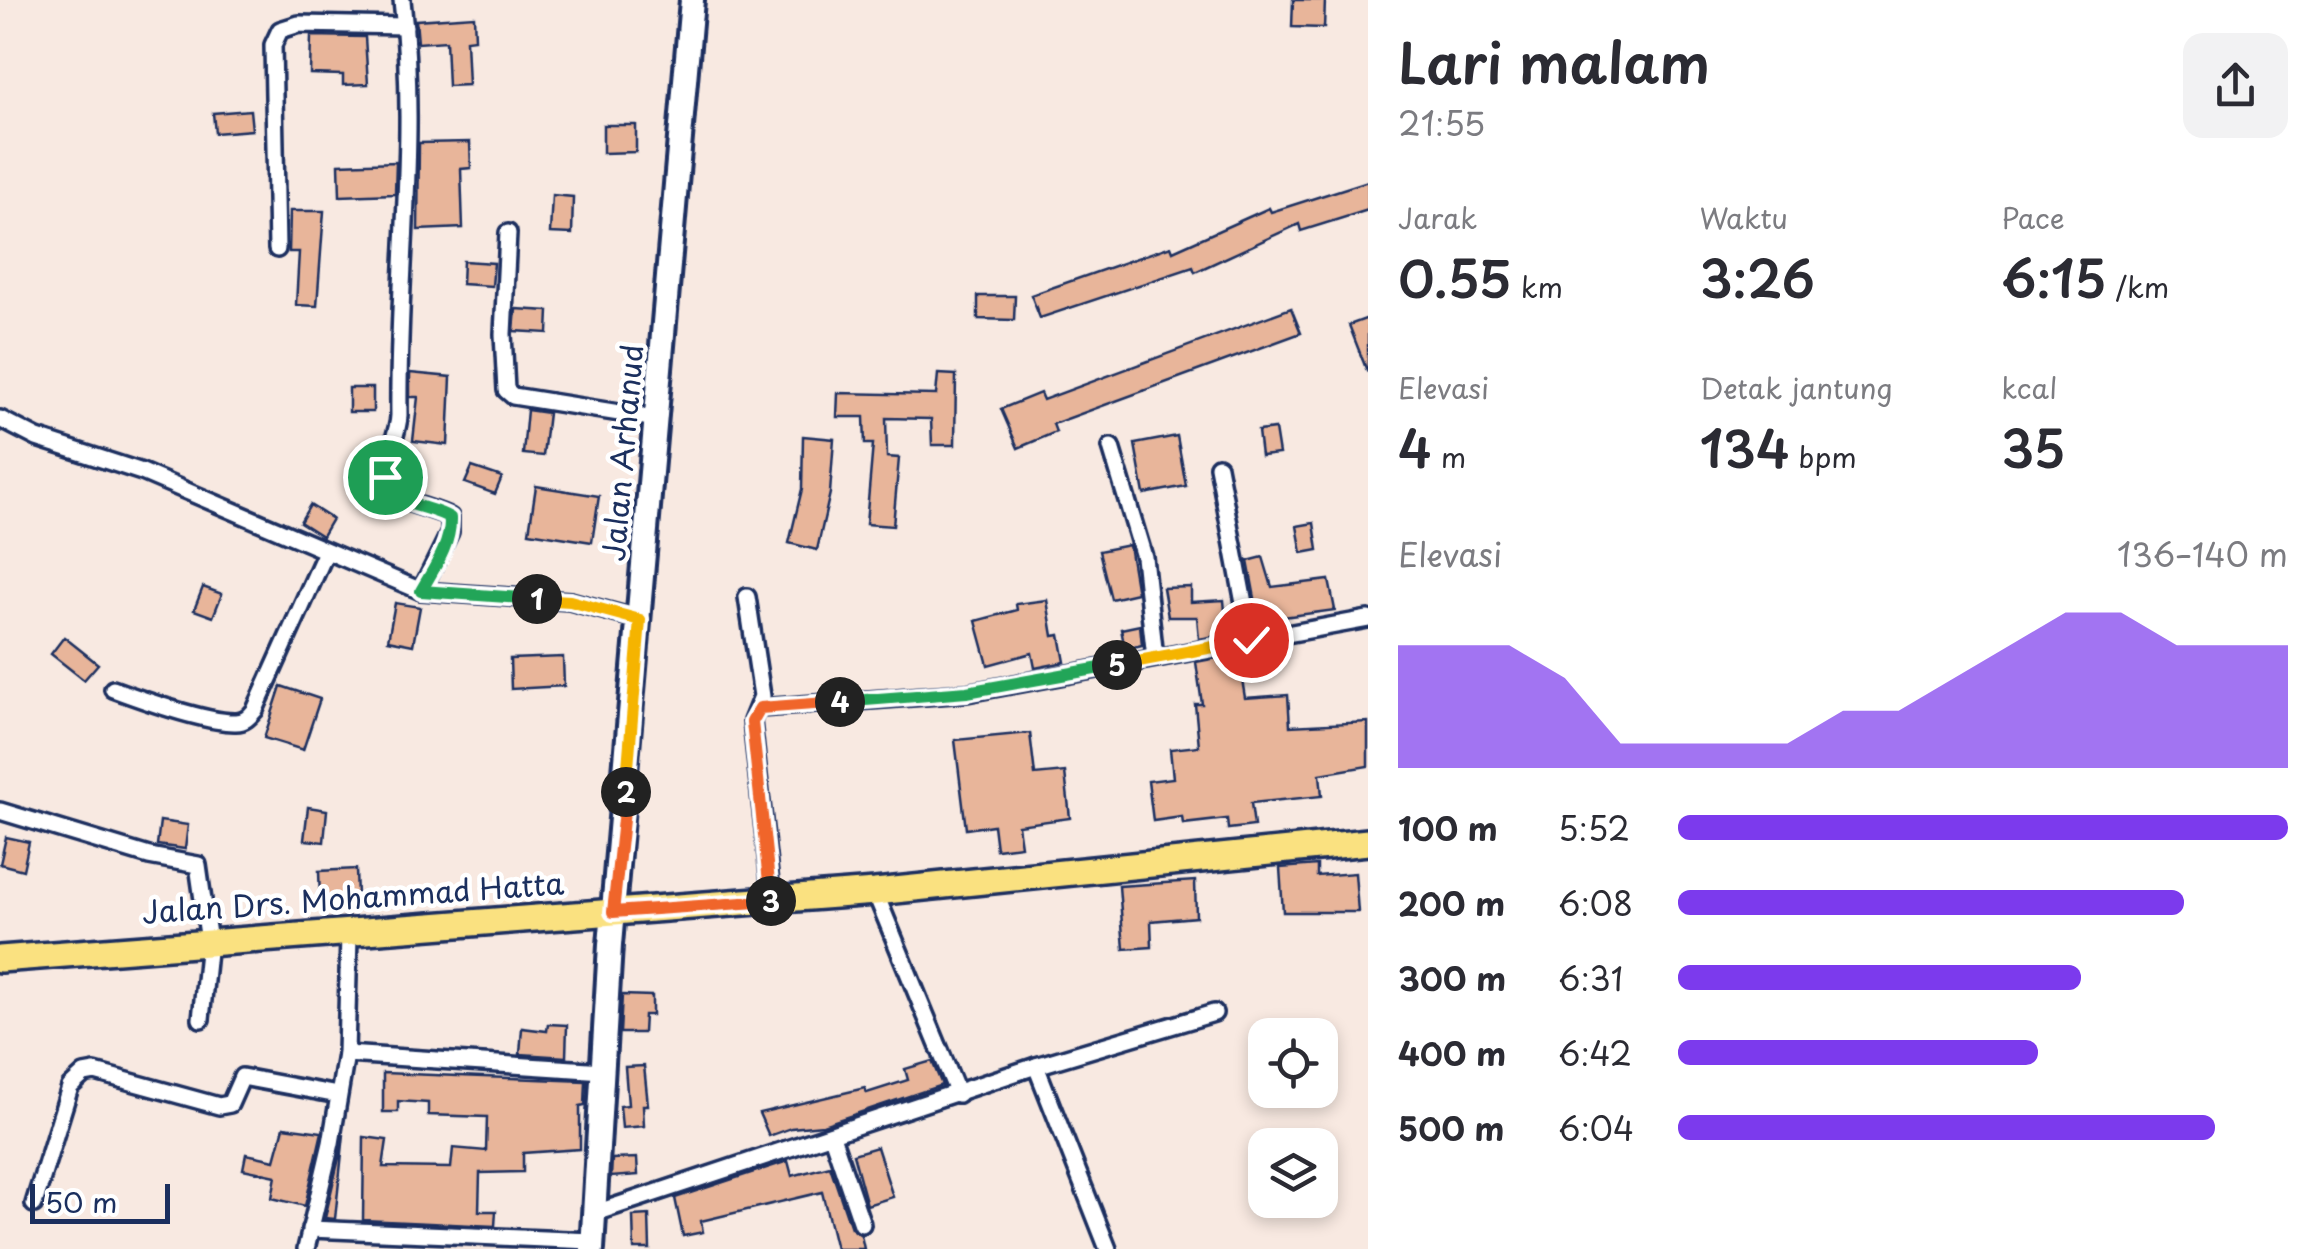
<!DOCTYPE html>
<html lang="id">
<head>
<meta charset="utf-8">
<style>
  :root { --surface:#fff; --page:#f2f2f3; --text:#2b2b33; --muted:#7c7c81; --accent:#7c3aed }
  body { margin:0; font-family:"Playpen Sans",sans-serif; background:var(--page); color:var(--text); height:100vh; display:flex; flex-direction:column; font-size:38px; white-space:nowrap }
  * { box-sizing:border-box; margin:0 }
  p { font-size:32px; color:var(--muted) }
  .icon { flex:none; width:55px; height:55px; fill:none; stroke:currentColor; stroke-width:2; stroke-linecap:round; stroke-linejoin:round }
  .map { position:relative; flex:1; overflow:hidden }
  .details { display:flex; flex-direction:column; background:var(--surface); width:950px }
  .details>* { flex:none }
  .controls { position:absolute; left:1248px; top:1018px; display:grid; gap:20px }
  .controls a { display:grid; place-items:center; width:90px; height:90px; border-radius:20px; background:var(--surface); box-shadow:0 5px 15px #0003; font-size:50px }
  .scale { position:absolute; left:30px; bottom:25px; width:140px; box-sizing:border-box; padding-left:10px; border:5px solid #1b2f5e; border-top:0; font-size:28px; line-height:35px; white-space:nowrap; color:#1b2f5e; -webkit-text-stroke:8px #fff; paint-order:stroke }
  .pin { position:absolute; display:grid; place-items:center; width:85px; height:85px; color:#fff; margin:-42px; border:5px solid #fff; border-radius:50%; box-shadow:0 2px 10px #0007 }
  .km { position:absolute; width:50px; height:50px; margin:-25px; border-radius:50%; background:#222; color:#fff; font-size:28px; line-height:50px; text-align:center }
  .round { display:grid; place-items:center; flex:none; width:105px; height:105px; border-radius:20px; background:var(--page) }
  .summary { display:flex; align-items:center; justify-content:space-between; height:170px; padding:0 30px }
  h1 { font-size:55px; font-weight:600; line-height:75px }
  .stats { display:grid; grid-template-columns:repeat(3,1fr); gap:15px; height:170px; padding:10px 30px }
  .stats div { display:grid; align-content:center }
  .stats b { font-size:50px; font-weight:600 }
  .stats small { font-size:28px; font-weight:400 }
  .stats p { font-size:28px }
  .chart { height:280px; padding:20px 30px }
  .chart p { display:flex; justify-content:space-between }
  .chart svg { width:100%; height:180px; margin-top:10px; fill:var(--accent); opacity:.7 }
  ul { padding:0 30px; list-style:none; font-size:32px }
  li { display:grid; grid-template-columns:160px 120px 1fr; align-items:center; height:75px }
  li i { height:25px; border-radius:12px; background:var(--accent) }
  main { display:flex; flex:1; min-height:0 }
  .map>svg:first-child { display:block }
  .building { fill:#e8b59a; stroke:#1b2f5e; stroke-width:2.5 }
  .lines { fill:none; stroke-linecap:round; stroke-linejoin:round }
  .street-casing { stroke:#1b2f5e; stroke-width:22 }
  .secondary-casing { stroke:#1b2f5e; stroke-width:30 }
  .primary-casing { stroke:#1b2f5e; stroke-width:32 }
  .street { stroke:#fff; stroke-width:15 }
  .secondary { stroke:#fff; stroke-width:22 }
  .primary { stroke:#fae180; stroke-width:25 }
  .split-1-casing { stroke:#fff; stroke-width:20 }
  .split-2-casing { stroke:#fff; stroke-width:20 }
  .split-3-casing { stroke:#fff; stroke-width:20 }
  .split-4-casing { stroke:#fff; stroke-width:20 }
  .split-5-casing { stroke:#fff; stroke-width:20 }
  .split-6-casing { stroke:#fff; stroke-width:20 }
  .split-1 { stroke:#22a559; stroke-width:12 }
  .split-2 { stroke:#f5b400; stroke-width:12 }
  .split-3 { stroke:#f0652b; stroke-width:12 }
  .split-4 { stroke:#f0652b; stroke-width:12 }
  .split-5 { stroke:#22a559; stroke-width:12 }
  .split-6 { stroke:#f5b400; stroke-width:12 }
  .labels { text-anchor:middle; stroke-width:9; stroke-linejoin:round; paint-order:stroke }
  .street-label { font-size:30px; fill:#1b2f5e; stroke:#fff }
</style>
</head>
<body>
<main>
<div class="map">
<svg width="1368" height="1249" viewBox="0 0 1368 1249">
  <rect width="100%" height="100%" fill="#f8e9e1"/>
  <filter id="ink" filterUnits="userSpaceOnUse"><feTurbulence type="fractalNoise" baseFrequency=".01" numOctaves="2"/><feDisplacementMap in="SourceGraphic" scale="20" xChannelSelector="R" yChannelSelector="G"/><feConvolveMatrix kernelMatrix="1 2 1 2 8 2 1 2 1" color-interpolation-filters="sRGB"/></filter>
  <g filter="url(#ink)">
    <!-- building -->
    <g class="building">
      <polygon points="1293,0 1325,0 1324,28 1292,27"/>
      <polygon points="474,16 475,39 466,40 468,85 448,86 446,41 418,43 416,20"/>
      <polygon points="311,36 365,37 368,84 343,85 343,75 310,74"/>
      <polygon points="250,110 252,130 215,133 213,113"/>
      <polygon points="603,125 636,125 636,152 603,153"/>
      <polygon points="470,142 471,168 461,169 463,228 418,230 419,143"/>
      <polygon points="396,162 395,194 340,196 339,164"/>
      <polygon points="1368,181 1368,210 1301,231 1299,224 1195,272 1193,267 1040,318 1031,295 1171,246 1173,251 1269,208 1271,212"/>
      <polygon points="552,195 573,197 572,234 550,233"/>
      <polygon points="290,211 324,211 317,306 296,305 299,252 289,252"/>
      <polygon points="463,261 494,263 492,286 462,284"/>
      <polygon points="978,296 1015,296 1014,320 978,319"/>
      <polygon points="1291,308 1301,333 1053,424 1056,432 1018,448 1001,409 1040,393 1043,400"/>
      <polygon points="516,309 549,311 548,333 514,331"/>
      <polygon points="1368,318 1368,370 1367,371 1349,325"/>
      <polygon points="410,373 451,377 448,445 413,441 418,397 410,397"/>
      <polygon points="938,374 956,375 955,445 932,445 931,419 886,418 887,457 899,458 893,526 866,524 873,444 865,444 864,417 837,417 838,393 936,395"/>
      <rect x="349" y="388" width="24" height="24"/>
      <polygon points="527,410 548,413 543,456 523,454"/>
      <polygon points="1275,429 1279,454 1261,456 1258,431"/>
      <polygon points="803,436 834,439 830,493 817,550 789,543 802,489"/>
      <polygon points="1177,436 1186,486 1144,494 1135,444"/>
      <polygon points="472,467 502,477 495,494 465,483"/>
      <polygon points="536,486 599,496 592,542 529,532"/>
      <polygon points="310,505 332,519 322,536 300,522"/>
      <polygon points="1314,523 1318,550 1302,553 1297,526"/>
      <polygon points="1129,545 1137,593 1111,599 1099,551"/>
      <polygon points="1263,557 1272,587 1329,580 1335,610 1276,618 1260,625 1248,561"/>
      <polygon points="203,587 222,594 213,617 194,610"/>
      <polygon points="1191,587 1191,602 1224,600 1227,634 1199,639 1197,617 1168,617 1163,588"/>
      <polygon points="1047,600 1053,636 1060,635 1065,662 1035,668 1032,653 988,665 976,621 1017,610 1016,604"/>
      <polygon points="395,603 420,607 413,645 388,640"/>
      <polygon points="1140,625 1142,645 1125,649 1121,629"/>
      <polygon points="64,637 98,664 84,680 51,654"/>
      <polygon points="1238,654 1245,698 1288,695 1290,726 1368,722 1368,766 1320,774 1322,796 1251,803 1254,826 1228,829 1227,819 1183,824 1182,817 1153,821 1148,781 1173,778 1170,749 1199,746 1195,704 1202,704 1196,662"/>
      <polygon points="563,657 564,686 511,689 510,659"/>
      <polygon points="281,686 320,699 303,750 264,738"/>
      <polygon points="1030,733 1035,775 1065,772 1070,818 1018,825 1021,846 996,849 993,825 966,829 955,740"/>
      <polygon points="308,807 327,810 324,842 304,840"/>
      <polygon points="160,821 188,825 185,849 157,845"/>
      <polygon points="6,837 29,842 23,870 0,864"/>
      <polygon points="1317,865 1317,876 1355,873 1358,912 1283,912 1280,868"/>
      <polygon points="356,869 357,897 320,899 319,871"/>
      <polygon points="1195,881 1196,917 1151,921 1152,947 1124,949 1119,886"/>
      <polygon points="622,995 652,996 652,1015 644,1015 643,1033 620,1033"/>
      <polygon points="548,1024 567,1025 566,1057 520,1054 522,1028 547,1031"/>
      <polygon points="932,1061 942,1085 823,1125 791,1128 769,1136 759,1113 865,1088 867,1093 908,1080 905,1069"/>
      <polygon points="644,1066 648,1105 643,1105 644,1126 622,1128 620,1106 628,1105 625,1067"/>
      <polygon points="383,1073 586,1081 585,1105 580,1106 580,1149 523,1153 523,1172 480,1173 479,1211 496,1211 495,1226 363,1220 364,1137 387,1140 383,1167 451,1168 453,1148 486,1151 487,1117 428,1115 428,1103 398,1101 398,1112 383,1112"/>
      <polygon points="284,1127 322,1132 305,1206 272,1198 276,1176 243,1169 246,1154 275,1160"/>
      <polygon points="344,1134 335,1219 325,1218 342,1145"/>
      <polygon points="877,1147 893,1197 867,1205 853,1154"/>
      <polygon points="637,1158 638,1175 611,1177 612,1159"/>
      <polygon points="788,1161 792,1176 830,1166 851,1228 861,1235 864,1249 836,1249 822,1192 701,1221 703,1232 683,1236 675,1198"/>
      <polygon points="649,1215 650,1249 634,1249 633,1216"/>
    </g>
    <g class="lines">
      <defs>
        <g id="street">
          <path d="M402,0C418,138 397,277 399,415C399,438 377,468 388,490C395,502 434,508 450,517V532L421,591"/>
          <polyline points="508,233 503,334 506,390 513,396 657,419"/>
          <polyline points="277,249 273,45 280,30 299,24 405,26"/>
          <polyline points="0,419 37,438 142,472 421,591 570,601 641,620"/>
          <polyline points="1111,447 1144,557 1155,658"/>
          <polyline points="1218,466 1251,640"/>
          <polyline points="747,597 762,696 752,721 772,901"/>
          <path d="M113,689C140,699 208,723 236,722C245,722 249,717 255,710L325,554"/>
          <polyline points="760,708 967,693 1368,619"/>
          <polyline points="0,811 149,856 198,865 209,942 201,1019"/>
          <polyline points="875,892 958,1094"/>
          <polyline points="346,1054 604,1071"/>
          <polyline points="1036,1066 1108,1249"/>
          <polyline points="832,1136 862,1224"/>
          <polyline points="34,1204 70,1087 84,1074 95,1072 219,1106 230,1104 242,1077 338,1095"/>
          <polyline points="595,1213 1036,1066 1214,1013"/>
          <polyline points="310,1229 592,1241"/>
          <polyline points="306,1249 331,1143 346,1054 349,935"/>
        </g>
        <polyline id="secondary" points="592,1249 610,945 692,0"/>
        <polyline id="primary" points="0,959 875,892 1368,842"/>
      </defs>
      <!-- street casing -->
      <use href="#street" class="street-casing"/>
      <!-- secondary casing -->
      <use href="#secondary" class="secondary-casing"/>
      <!-- primary casing -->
      <use href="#primary" class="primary-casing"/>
      <!-- street -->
      <use href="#street" class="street"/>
      <!-- secondary -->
      <use href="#secondary" class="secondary"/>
      <!-- primary -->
      <use href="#primary" class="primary"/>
    </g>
  </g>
  <g class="lines" filter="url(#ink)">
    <defs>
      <path id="split-1" d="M385,477C389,507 427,504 450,518C451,545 434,568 421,591L537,599"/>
      <polyline id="split-2" points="537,599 570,601 640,620 626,792"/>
      <polyline id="split-3" points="626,792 613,912 771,901"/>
      <polyline id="split-4" points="771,901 752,722 760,708 840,702"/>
      <polyline id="split-5" points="840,702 967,692 1117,665"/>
      <polyline id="split-6" points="1117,665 1251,640"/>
    </defs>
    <!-- split-1 casing -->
    <use href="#split-1" class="split-1-casing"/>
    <!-- split-2 casing -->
    <use href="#split-2" class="split-2-casing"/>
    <!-- split-3 casing -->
    <use href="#split-3" class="split-3-casing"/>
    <!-- split-4 casing -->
    <use href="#split-4" class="split-4-casing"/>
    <!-- split-5 casing -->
    <use href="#split-5" class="split-5-casing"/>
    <!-- split-6 casing -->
    <use href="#split-6" class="split-6-casing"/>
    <!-- split-1 -->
    <use href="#split-1" class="split-1"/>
    <!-- split-2 -->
    <use href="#split-2" class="split-2"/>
    <!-- split-3 -->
    <use href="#split-3" class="split-3"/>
    <!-- split-4 -->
    <use href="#split-4" class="split-4"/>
    <!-- split-5 -->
    <use href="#split-5" class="split-5"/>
    <!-- split-6 -->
    <use href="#split-6" class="split-6"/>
  </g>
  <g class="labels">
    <!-- street labels -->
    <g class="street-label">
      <text transform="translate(624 453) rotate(-85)" y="10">Jalan Arhanud</text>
      <text transform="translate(353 899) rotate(-4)" y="10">Jalan Drs. Mohammad Hatta</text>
    </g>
  </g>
</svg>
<div class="controls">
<a><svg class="icon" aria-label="locate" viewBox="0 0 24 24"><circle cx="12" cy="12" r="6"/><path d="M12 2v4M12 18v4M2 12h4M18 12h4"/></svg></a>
<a><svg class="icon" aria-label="layers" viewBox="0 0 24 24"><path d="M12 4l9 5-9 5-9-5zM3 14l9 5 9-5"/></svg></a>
</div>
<div class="scale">50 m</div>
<div class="pin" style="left:385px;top:477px;background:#1e9e55"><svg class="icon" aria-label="arrive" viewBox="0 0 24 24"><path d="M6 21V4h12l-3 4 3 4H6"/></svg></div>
<div class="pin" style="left:1251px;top:640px;background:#d93025"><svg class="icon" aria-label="check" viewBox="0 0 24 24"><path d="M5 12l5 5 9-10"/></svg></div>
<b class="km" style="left:537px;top:599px">1</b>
<b class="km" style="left:626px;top:792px">2</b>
<b class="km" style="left:771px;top:901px">3</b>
<b class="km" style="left:840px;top:702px">4</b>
<b class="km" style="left:1117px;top:665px">5</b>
</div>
<section class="details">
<div class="summary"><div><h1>Lari malam</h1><p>21:55</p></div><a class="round"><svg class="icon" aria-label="share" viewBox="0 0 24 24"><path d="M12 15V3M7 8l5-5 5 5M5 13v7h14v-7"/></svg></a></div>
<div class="stats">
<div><p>Jarak</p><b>0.55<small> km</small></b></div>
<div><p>Waktu</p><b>3:26</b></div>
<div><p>Pace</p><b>6:15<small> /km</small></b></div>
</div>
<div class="stats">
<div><p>Elevasi</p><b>4<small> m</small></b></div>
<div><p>Detak jantung</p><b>134<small> bpm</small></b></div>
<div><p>kcal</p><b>35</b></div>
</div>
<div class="chart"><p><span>Elevasi</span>136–140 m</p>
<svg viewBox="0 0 160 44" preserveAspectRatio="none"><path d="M0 44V14L10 14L20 14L30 22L40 38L50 38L60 38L70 38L80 30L90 30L100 22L110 14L120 6L130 6L140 14L150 14L160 14V44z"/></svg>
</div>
<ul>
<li><b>100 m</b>5:52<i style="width:100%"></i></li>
<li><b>200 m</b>6:08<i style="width:83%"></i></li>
<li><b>300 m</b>6:31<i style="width:66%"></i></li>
<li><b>400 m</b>6:42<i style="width:59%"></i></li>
<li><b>500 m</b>6:04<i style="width:88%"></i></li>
</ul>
</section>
</main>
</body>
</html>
